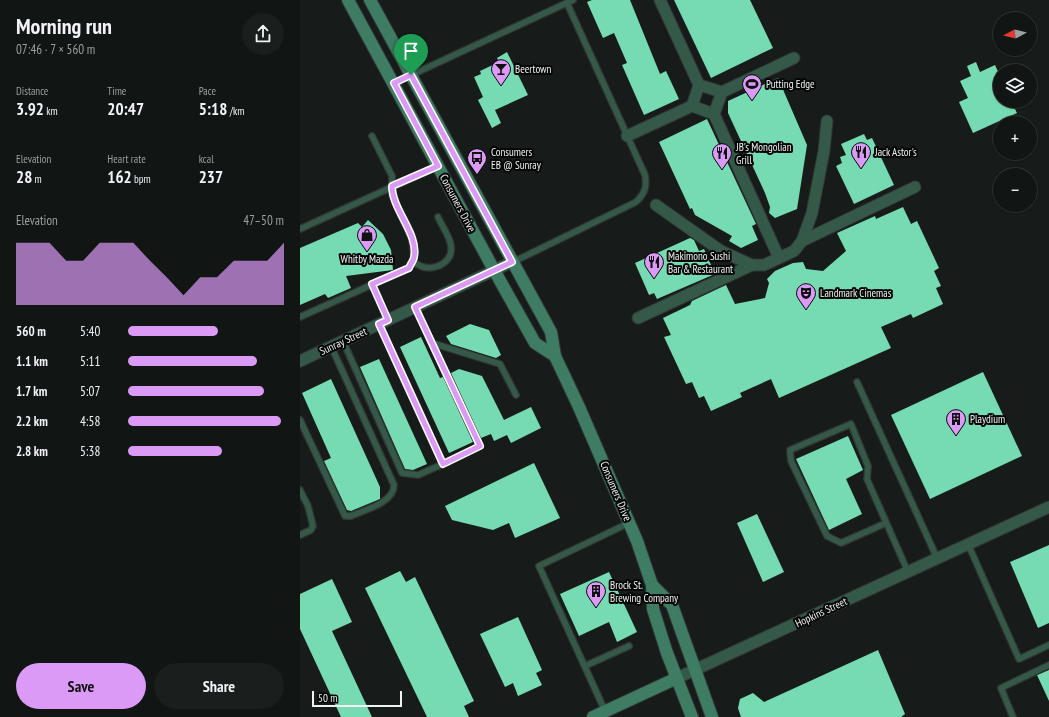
<!DOCTYPE html>
<html lang="en">
<head>
<meta charset="utf-8">
<style>
  :root { --surface:#111514; --page:#1a1e1d; --text:#f1f3f6; --muted:#9c9fa0; --line:#303434; --accent:#da9af6 }
  body { margin:0; font-family:"PT Sans Narrow",sans-serif; background:var(--page); color:var(--text); height:100vh; display:flex; flex-direction:column; font-size:15px; white-space:nowrap }
  * { box-sizing:border-box; margin:0 }
  p { font-size:13px; color:var(--muted) }
  .icon { flex:none; width:22px; height:22px; fill:none; stroke:currentColor; stroke-width:2; stroke-linecap:round; stroke-linejoin:round }
  .map { position:relative; flex:1; overflow:hidden }
  .details { display:flex; flex-direction:column; background:var(--surface); width:300px }
  .details>* { flex:none }
  .needle { width:26px; rotate:263deg }
  .fabs { position:absolute; left:693px; top:12px; display:grid; gap:8px }
  .fabs a { display:grid; place-items:center; width:44px; height:44px; border-radius:50%; background:var(--surface); box-shadow:0 1px 3px #0004,0 0 0 1px var(--line); font-size:20px }
  .scale { position:absolute; left:12px; bottom:10px; width:90px; box-sizing:border-box; padding-left:4px; border:2px solid #eff2f1; border-top:0; font-size:11px; line-height:14px; white-space:nowrap; color:#eff2f1; -webkit-text-stroke:3px #050606; paint-order:stroke }
  .pin { position:absolute; display:grid; place-items:center; width:34px; height:34px; color:#fff; margin:-41px -17px; border-radius:50% 50% 50% 0; rotate:-45deg; box-shadow:0 0 4px #0007 }
  .pin .icon { rotate:45deg }
  .round { display:grid; place-items:center; flex:none; width:42px; height:42px; border-radius:21px; background:var(--page) }
  .headline { display:flex; align-items:center; justify-content:space-between; height:68px; padding:0 16px }
  h1 { font-size:22px; font-weight:800; line-height:30px }
  .figures { display:grid; grid-template-columns:repeat(3,1fr); gap:6px; height:68px; padding:4px 16px }
  .figures div { display:grid; align-content:center }
  .figures b { font-size:17px; font-weight:800 }
  .figures small { font-size:11px; font-weight:400 }
  .figures p { font-size:11px }
  .chart { height:112px; padding:8px 16px }
  .chart p { display:flex; justify-content:space-between }
  .chart svg { width:100%; height:72px; margin-top:4px; fill:var(--accent); opacity:.7 }
  .cta { display:flex; gap:8px; margin-top:auto; padding:8px 16px }
  .cta a { flex:1; height:46px; border-radius:24px; background:var(--accent); color:#111; font-size:16px; font-weight:800; line-height:46px; text-align:center }
  .cta a+a { background:var(--page); color:var(--text) }
  ul { padding:0 16px; list-style:none; font-size:13px }
  li { display:grid; grid-template-columns:64px 48px 1fr; align-items:center; height:30px }
  li i { height:10px; border-radius:5px; background:var(--accent) }
  main { display:flex; flex:1; min-height:0 }
  .map>svg:first-child { display:block }
  .building { fill:#76dbb2 }
  .lines { fill:none; stroke-linecap:round; stroke-linejoin:round }
  .lane-casing { stroke:#313634; stroke-width:8 }
  .street-casing { stroke:#313634; stroke-width:13 }
  .secondary-casing { stroke:#313634; stroke-width:14 }
  .lane { stroke:#345949; stroke-width:5.5 }
  .street { stroke:#345949; stroke-width:11 }
  .secondary { stroke:#3e7c63; stroke-width:12 }
  .route-casing { stroke:#fff; stroke-width:8 }
  .route { stroke:#da9af6; stroke-width:5 }
  .labels { text-anchor:middle; stroke-width:4; stroke-linejoin:round; paint-order:stroke }
  .poi-label { font-size:11px; fill:#eff2f1; stroke:#050606; text-anchor:start }
  .street-label { font-size:11px; fill:#eff2f1; stroke:#050606 }
</style>
</head>
<body>
<main>
<section class="details">
<div class="headline"><div><h1>Morning run</h1><p>07:46 · 7 × 560 m</p></div><a class="round"><svg class="icon" aria-label="share" viewBox="0 0 24 24"><path d="M12 15V3M7 8l5-5 5 5M5 13v7h14v-7"/></svg></a></div>
<div class="figures">
<div><p>Distance</p><b>3.92<small> km</small></b></div>
<div><p>Time</p><b>20:47</b></div>
<div><p>Pace</p><b>5:18<small> /km</small></b></div>
</div>
<div class="figures">
<div><p>Elevation</p><b>28<small> m</small></b></div>
<div><p>Heart rate</p><b>162<small> bpm</small></b></div>
<div><p>kcal</p><b>237</b></div>
</div>
<div class="chart"><p><span>Elevation</span>47–50 m</p>
<svg viewBox="0 0 160 44" preserveAspectRatio="none"><path d="M0 44V6L10 6L20 6L30 17L40 17L50 6L60 6L70 6L80 17L90 27L100 38L110 27L120 27L130 17L140 17L150 17L160 6V44z"/></svg>
</div>
<ul>
<li><b>560 m</b>5:40<i style="width:58%"></i></li>
<li><b>1.1 km</b>5:11<i style="width:83%"></i></li>
<li><b>1.7 km</b>5:07<i style="width:87%"></i></li>
<li><b>2.2 km</b>4:58<i style="width:98%"></i></li>
<li><b>2.8 km</b>5:38<i style="width:60%"></i></li>
</ul>
<div class="cta"><a>Save</a><a>Share</a></div>
</section>
<div class="map">
<svg width="749" height="717" viewBox="0 0 749 717">
  <rect width="100%" height="100%" fill="#171c1a"/>
  <!-- building -->
  <g class="building">
    <polygon points="292,0 330,0 360,74 366,71 379,99 344,115 322,65 327,63 314,33 303,38 287,2"/>
    <polygon points="374,0 450,0 473,48 411,78"/>
    <polygon points="207,52 228,95 195,110 201,123 192,128 178,100 183,97 174,77 181,74 180,71 199,62 197,58"/>
    <polygon points="676,62 680,72 695,65 700,76 700,101 711,101 717,113 673,133 659,102 668,98 660,81 671,76 667,66"/>
    <polygon points="478,78 507,145 497,209 475,218 469,213 470,207 465,193 428,113 428,101"/>
    <polygon points="407,119 456,224 452,226 458,240 441,248 429,241 432,236 395,215 392,208 390,209 359,142"/>
    <polygon points="564,134 567,140 572,138 594,185 554,204 536,166 542,163 540,157 546,155 541,144"/>
    <polygon points="603,207 611,224 617,221 639,268 634,271 641,286 636,288 643,304 613,318 611,314 581,327 591,348 479,398 471,379 440,393 442,397 411,411 404,396 399,398 392,382 386,384 364,337 371,335 363,318 390,305 392,301 426,285 435,304 465,298 469,283 467,279 475,271 493,263 503,262 506,269 523,271 546,251 537,233 575,216 576,219"/>
    <polygon points="68,220 83,234 91,250 93,270 46,276 51,288 28,298 25,294 0,305 0,248 58,223 62,227"/>
    <polygon points="390,238 394,240 399,251 404,249 415,274 357,299 354,293 349,295 335,263"/>
    <polygon points="170,324 189,330 201,355 196,358 151,344 146,336"/>
    <polygon points="121,337 140,378 143,377 173,442 149,453 100,347"/>
    <polygon points="79,359 127,464 113,470 105,469 60,367"/>
    <polygon points="159,369 182,376 204,420 231,407 241,428 211,443 207,435 194,441 191,434 181,438 151,373"/>
    <polygon points="683,372 722,456 630,499 591,415"/>
    <polygon points="31,379 80,487 80,499 51,511 47,510 24,461 31,458 2,393"/>
    <polygon points="548,436 563,470 546,479 562,514 529,530 496,459"/>
    <polygon points="234,463 260,518 215,538 209,523 193,530 152,520 145,506"/>
    <polygon points="457,514 484,572 463,582 437,523"/>
    <polygon points="749,545 749,623 738,628 710,562"/>
    <polygon points="100,571 106,582 115,577 174,701 164,706 169,717 127,717 65,588"/>
    <polygon points="309,572 337,632 317,642 309,622 279,636 260,594"/>
    <polygon points="32,579 52,622 32,631 72,717 41,717 0,629 0,594"/>
    <polygon points="218,617 242,670 236,673 242,685 218,696 213,683 205,687 180,634"/>
    <polygon points="578,650 605,714 601,717 441,717 438,708 440,699 453,693 464,702"/>
    <polygon points="749,670 749,701 737,675"/>
  </g>
  <g class="lines">
    <defs>
      <g id="lane">
        <polyline points="94,83 273,0"/>
        <polyline points="0,229 138,166"/>
        <path d="M112,262C115,263 120,266 123,267C138,270 153,261 151,246C150,237 142,226 138,217"/>
        <path d="M213,262L336,202C345,193 347,187 345,175L267,3"/>
        <polyline points="72,284 88,320"/>
        <polyline points="115,307 180,446 143,464"/>
        <polyline points="0,317 109,268 114,257 112,239 92,195 92,176 72,136"/>
        <polyline points="43,341 102,473 118,475 143,464 79,324"/>
        <polyline points="132,343 200,364 216,395"/>
        <polyline points="557,382 637,558"/>
        <path d="M0,420L45,516H51C64,510 94,503 94,485L31,346"/>
        <polyline points="0,490 8,506 13,526 11,530 0,535"/>
        <polyline points="586,523 541,543 527,536 491,461 490,450 551,424 568,466 567,479 608,572"/>
        <polyline points="668,544 719,659 749,645"/>
        <polyline points="285,666 329,646"/>
        <polyline points="305,711 239,566 329,523"/>
        <polyline points="713,717 701,688 749,665"/>
      </g>
      <g id="street">
        <polyline points="360,0 399,85"/>
        <polyline points="422,92 414,114 392,106 399,85 422,92 494,58"/>
        <polyline points="414,114 479,258"/>
        <polyline points="327,136 392,106"/>
        <polyline points="356,205 421,251 452,265 464,265 494,251 502,241 512,213 524,151 527,121"/>
        <polyline points="502,241 615,187"/>
        <polyline points="338,318 452,265"/>
        <polyline points="0,361 212,262"/>
        <polyline points="377,678 749,507"/>
      </g>
      <g id="secondary">
        <polyline points="48,0 194,270 235,343 255,356"/>
        <polyline points="70,0 251,332 255,356 279,407 337,541 352,585 353,609 367,653 392,717"/>
        <polyline points="352,585 372,605 412,717"/>
        <polyline points="293,717 377,678"/>
      </g>
    </defs>
    <!-- lane casing -->
    <use href="#lane" class="lane-casing"/>
    <!-- street casing -->
    <use href="#street" class="street-casing"/>
    <!-- secondary casing -->
    <use href="#secondary" class="secondary-casing"/>
    <!-- lane -->
    <use href="#lane" class="lane"/>
    <!-- street -->
    <use href="#street" class="street"/>
    <!-- secondary -->
    <use href="#secondary" class="secondary"/>
  </g>
  <g class="lines">
    <defs>
      <path id="route" d="M111,75L212,262L115,307L180,446L143,464L79,324L88,320L72,284L109,268C110,265 114,260 114,257C119,234 92,210 92,186L138,166L94,83Z"/>
    </defs>
    <!-- route casing -->
    <use href="#route" class="route-casing"/>
    <!-- route -->
    <use href="#route" class="route"/>
  </g>
  <!-- icons -->
  <defs>
    <symbol id="bar-pin" viewBox="-11 -11 22 30"><path d="M0 17L-7.5 6A9.5 9.5 0 1 1 7.5 6Z" fill="#da9af6" stroke="#050606"/><path d="M-6-5H6L.8 .8V4.5H3.5V6h-7V4.5H-.8V.8Z" fill="#111"/></symbol>
    <symbol id="stadium-pin" viewBox="-11 -11 22 30"><path d="M0 17L-7.5 6A9.5 9.5 0 1 1 7.5 6Z" fill="#da9af6" stroke="#050606"/><path d="M0-5a6.5 5 0 1 0 0 10a6.5 5 0 1 0 0-10ZM-3.5-1.8h7v3.6h-7Z" fill="#111"/></symbol>
    <symbol id="restaurant-pin" viewBox="-11 -11 22 30"><path d="M0 17L-7.5 6A9.5 9.5 0 1 1 7.5 6Z" fill="#da9af6" stroke="#050606"/><path d="M-5-6h1v4h1v-4h1v4h1v-4h1v5L-1.5 .5V6h-2V.5L-5-1ZM5-6V6H3V1.5H1.5Q1.5-4 5-6Z" fill="#111"/></symbol>
    <symbol id="bus-pin" viewBox="-11 -11 22 30"><path d="M0 17L-7.5 6A9.5 9.5 0 1 1 7.5 6Z" fill="#da9af6" stroke="#050606"/><path d="M-5-6H5V4H4V6H2V4H-2V6H-4V4H-5ZM-3.5-4V0h7V-4ZM-3.5 1.2v1.5H-2V1.2ZM2 1.2v1.5H3.5V1.2Z" fill="#111"/></symbol>
    <symbol id="shop-pin" viewBox="-11 -11 22 30"><path d="M0 17L-7.5 6A9.5 9.5 0 1 1 7.5 6Z" fill="#da9af6" stroke="#050606"/><path d="M-5-2.5h2.3a2.7 3.5 0 0 1 5.4 0H5L5.5 6h-11ZM-1.5-2.5h3a1.5 2.3 0 0 0-3 0Z" fill="#111"/></symbol>
    <symbol id="theatre-pin" viewBox="-11 -11 22 30"><path d="M0 17L-7.5 6A9.5 9.5 0 1 1 7.5 6Z" fill="#da9af6" stroke="#050606"/><path d="M-5-5.5Q0-4 5-5.5V0Q5 5 0 6Q-5 5-5 0ZM-3.3-2.5H-1v1.5H-3.3ZM1-2.5H3.3v1.5H1ZM-2.8 1Q0 5.5 2.8 1Z" fill="#111"/></symbol>
    <symbol id="building-pin" viewBox="-11 -11 22 30"><path d="M0 17L-7.5 6A9.5 9.5 0 1 1 7.5 6Z" fill="#da9af6" stroke="#050606"/><path d="M-4-6H4V6H1V3H-1V6H-4ZM-2.5-4.3h1.7v1.8h-1.7ZM.8-4.3h1.7v1.8H.8ZM-2.5-1h1.7V.8h-1.7ZM.8-1h1.7V.8H.8Z" fill="#111"/></symbol>
  </defs>
  <g fill-rule="evenodd">
    <use href="#bar-pin" x="190" y="58" width="22" height="30"/>
    <use href="#stadium-pin" x="441" y="73" width="22" height="30"/>
    <use href="#restaurant-pin" x="550" y="141" width="22" height="30"/>
    <use href="#restaurant-pin" x="411" y="142" width="22" height="30"/>
    <use href="#bus-pin" x="166" y="147" width="22" height="30"/>
    <use href="#shop-pin" x="56" y="224" width="22" height="30"/>
    <use href="#restaurant-pin" x="343" y="251" width="22" height="30"/>
    <use href="#theatre-pin" x="495" y="282" width="22" height="30"/>
    <use href="#building-pin" x="645" y="408" width="22" height="30"/>
    <use href="#building-pin" x="285" y="580" width="22" height="30"/>
  </g>
  <g class="labels">
    <!-- poi labels -->
    <g class="poi-label">
      <text x="215" y="73">Beertown</text>
      <text x="466" y="88">Putting Edge</text>
      <text x="436" y="151">JB's Mongolian<tspan x="436" dy="13">Grill</tspan></text>
      <text x="191" y="156">Consumers<tspan x="191" dy="13">EB @ Sunray</tspan></text>
      <text x="575" y="156">Jack Astor's</text>
      <text x="368" y="260">Makimono Sushi<tspan x="368" dy="13">Bar &amp; Restaurant</tspan></text>
      <text x="67" y="263" text-anchor="middle">Whitby Mazda</text>
      <text x="520" y="297">Landmark Cinemas</text>
      <text x="670" y="423">Playdium</text>
      <text x="310" y="589">Brock St.<tspan x="310" dy="13">Brewing Company</tspan></text>
    </g>
    <!-- street labels -->
    <g class="street-label">
      <text transform="translate(158 203) rotate(62)" y="4">Consumers Drive</text>
      <text transform="translate(43 341) rotate(-25)" y="4">Sunray Street</text>
      <text transform="translate(316 491) rotate(67)" y="4">Consumers Drive</text>
      <text transform="translate(521 612) rotate(-25)" y="4">Hopkins Street</text>
    </g>
  </g>
</svg>
<div class="fabs">
<a><svg class="needle" viewBox="-14 -14 28 28"><path d="M0-13l5 13h-10z" fill="#e53935"/><path d="M0 13l5-13h-10z" fill="#9c9fa0"/></svg></a>
<a><svg class="icon" aria-label="layers" viewBox="0 0 24 24"><path d="M12 4l9 5-9 5-9-5zM3 14l9 5 9-5"/></svg></a>
<a>+</a>
<a>−</a>
</div>
<div class="scale">50 m</div>
<div class="pin" style="left:111px;top:75px;background:#1e9e55"><svg class="icon" aria-label="arrive" viewBox="0 0 24 24"><path d="M6 21V4h12l-3 4 3 4H6"/></svg></div>
</div>
</main>
</body>
</html>
